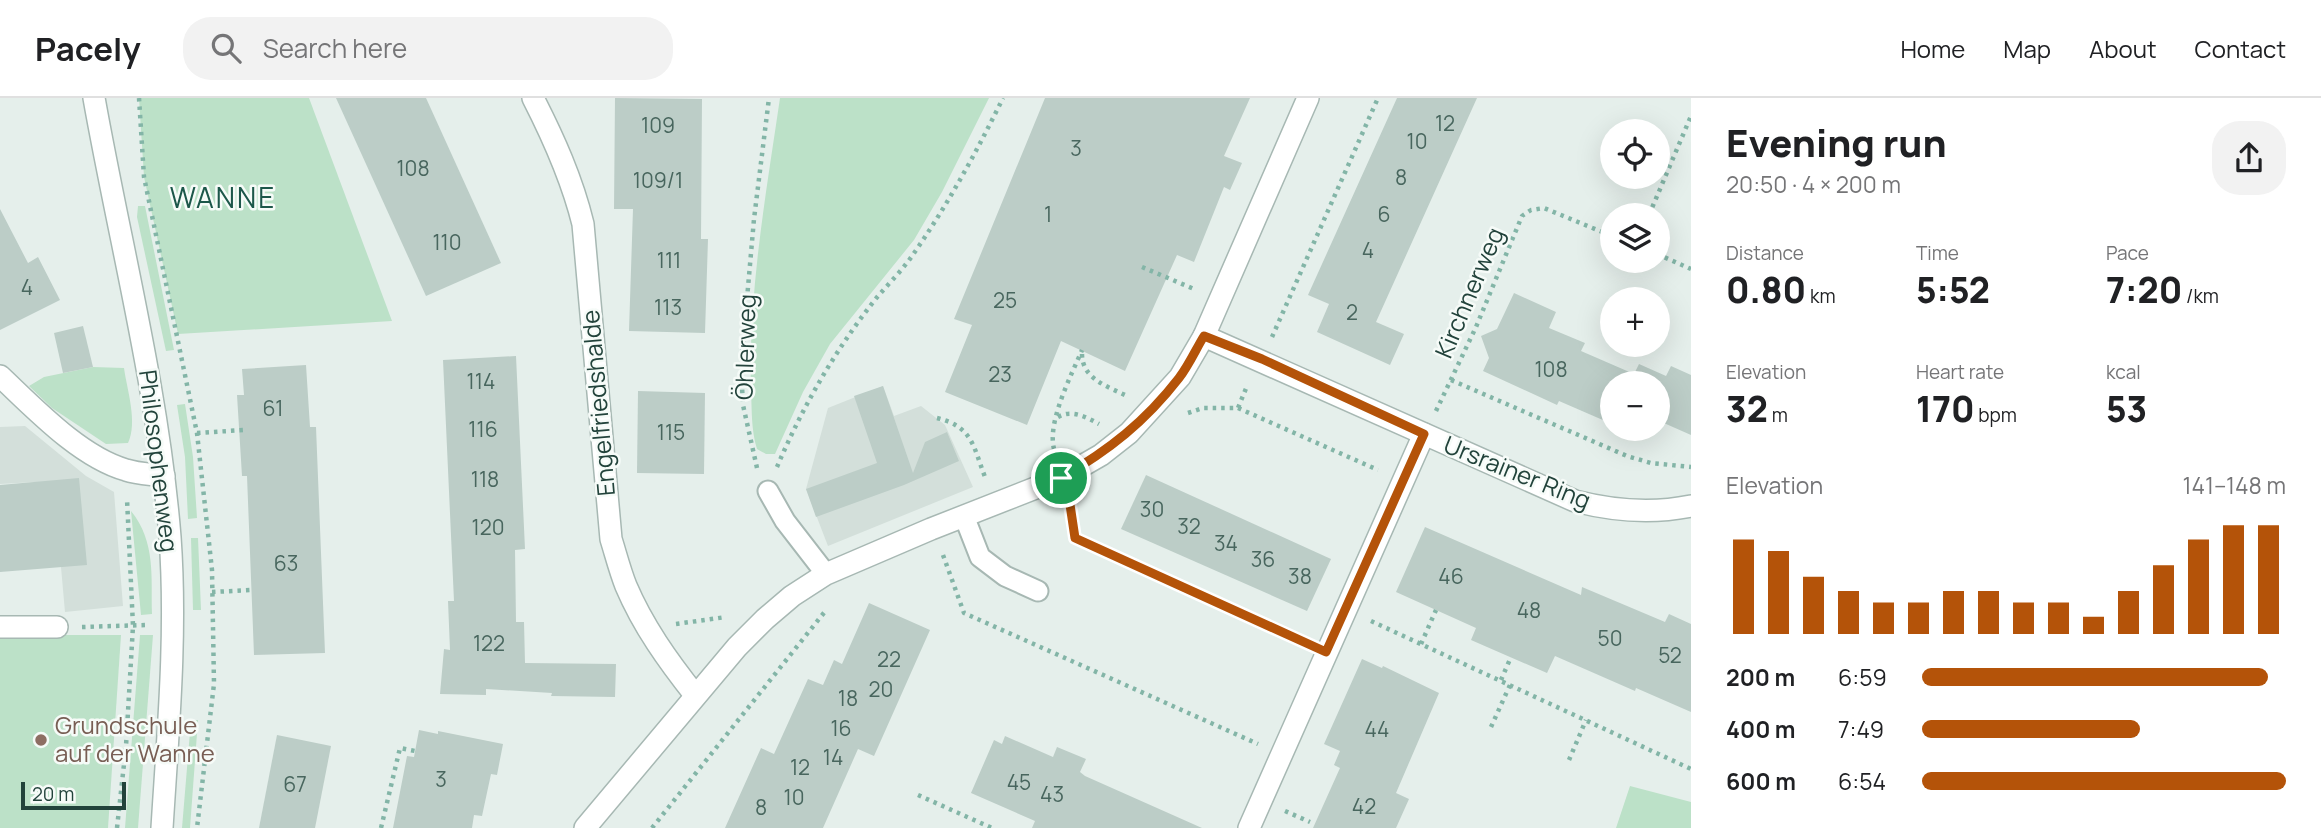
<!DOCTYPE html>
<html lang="en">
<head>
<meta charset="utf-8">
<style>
  :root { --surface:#fff; --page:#f2f2f2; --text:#202124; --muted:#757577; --line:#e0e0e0; --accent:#b45309 }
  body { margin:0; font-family:Manrope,sans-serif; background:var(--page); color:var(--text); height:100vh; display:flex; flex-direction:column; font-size:26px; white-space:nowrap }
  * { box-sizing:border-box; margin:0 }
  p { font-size:23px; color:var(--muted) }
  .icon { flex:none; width:38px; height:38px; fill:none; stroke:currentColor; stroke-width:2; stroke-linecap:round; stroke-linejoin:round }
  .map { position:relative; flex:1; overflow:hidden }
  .panel { display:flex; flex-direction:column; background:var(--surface); width:630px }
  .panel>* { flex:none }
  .fabs { position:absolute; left:1600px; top:21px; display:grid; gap:14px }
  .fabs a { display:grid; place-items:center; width:70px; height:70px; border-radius:50%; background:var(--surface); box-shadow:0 7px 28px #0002; font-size:35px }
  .scale { position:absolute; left:21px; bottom:18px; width:105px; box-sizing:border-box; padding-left:7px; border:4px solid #22433b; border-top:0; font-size:19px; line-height:24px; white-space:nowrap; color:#22433b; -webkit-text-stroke:5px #f6fbf8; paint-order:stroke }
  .pin { position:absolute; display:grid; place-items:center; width:60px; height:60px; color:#fff; margin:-30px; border:4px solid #fff; border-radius:50%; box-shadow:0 2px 7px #0007 }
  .round { display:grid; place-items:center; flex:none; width:74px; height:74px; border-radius:28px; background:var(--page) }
  .headline { display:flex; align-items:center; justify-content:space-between; height:119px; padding:0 35px }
  h1 { font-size:38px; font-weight:800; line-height:52px }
  .figures { display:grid; grid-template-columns:repeat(3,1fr); gap:10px; height:119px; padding:7px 35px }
  .figures div { display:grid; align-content:center }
  .figures b { font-size:35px; font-weight:800 }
  .figures small { font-size:19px; font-weight:400 }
  .figures p { font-size:19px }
  .chart { height:196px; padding:14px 35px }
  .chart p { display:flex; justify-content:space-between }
  .chart svg { width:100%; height:126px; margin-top:7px; stroke:var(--accent); stroke-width:6 }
  ul { padding:0 35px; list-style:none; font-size:23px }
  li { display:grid; grid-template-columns:112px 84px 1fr; align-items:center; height:52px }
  li i { height:18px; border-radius:9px; background:var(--accent) }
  header { display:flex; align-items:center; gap:42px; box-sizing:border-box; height:98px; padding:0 35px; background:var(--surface); border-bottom:2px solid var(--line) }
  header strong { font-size:33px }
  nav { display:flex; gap:38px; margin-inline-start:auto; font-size:24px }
  .search { width:490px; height:63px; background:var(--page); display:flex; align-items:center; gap:18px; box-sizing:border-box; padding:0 24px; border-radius:28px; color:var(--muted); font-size:26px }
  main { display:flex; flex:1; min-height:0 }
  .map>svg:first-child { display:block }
  .built { fill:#d3dfda }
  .green { fill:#bce1c8 }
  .building { fill:#bccdc7 }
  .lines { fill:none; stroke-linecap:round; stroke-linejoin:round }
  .lane-casing { stroke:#a7b8b3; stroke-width:23 }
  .street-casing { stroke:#a7b8b3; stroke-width:24 }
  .path { stroke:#83b5a7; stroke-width:4.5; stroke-dasharray:3.5 5; stroke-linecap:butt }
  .lane { stroke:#fff; stroke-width:19 }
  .street { stroke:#fff; stroke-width:21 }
  .route-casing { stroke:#fff; stroke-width:14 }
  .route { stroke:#b45309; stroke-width:9 }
  .education-dot { fill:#8d6e63; stroke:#f6fbf8; stroke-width:2.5 }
  .labels { text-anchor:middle; stroke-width:5; stroke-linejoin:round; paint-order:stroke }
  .number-label { font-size:21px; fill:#48665e }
  .street-label { font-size:24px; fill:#22433b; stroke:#f6fbf8 }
  .education-label { font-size:24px; fill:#785e54; stroke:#f6fbf8; text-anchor:start }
  .quarter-label { font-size:28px; letter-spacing:2px; fill:#1c574a; stroke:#f6fbf8 }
</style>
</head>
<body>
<header>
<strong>Pacely</strong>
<div class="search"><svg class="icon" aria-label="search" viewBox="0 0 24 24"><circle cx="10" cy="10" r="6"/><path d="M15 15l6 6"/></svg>Search here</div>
<nav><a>Home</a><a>Map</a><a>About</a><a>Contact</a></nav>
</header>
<main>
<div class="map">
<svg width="1691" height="730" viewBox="0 0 1691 730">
  <rect width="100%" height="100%" fill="#e5efeb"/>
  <!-- built -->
  <g class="built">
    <polygon points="883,288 894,318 921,308 945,327 973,389 828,448 806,391 828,310"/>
    <polygon points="25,328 86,378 114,394 123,508 65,514 56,413 35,384 0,386 0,329"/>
  </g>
  <!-- green -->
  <g class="green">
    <polygon points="139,0 309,0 392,223 178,236 144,79"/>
    <path d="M780,0H989L942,94L914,142L830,246L803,294L775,356H766L757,351C751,332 752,312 751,293C748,195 766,96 780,0Z"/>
    <polygon points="138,108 145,108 174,252 166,253 137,119"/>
    <path d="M93,269L124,270C127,292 138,324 128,345L106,346L52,310L29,288L44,279Z"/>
    <polygon points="185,306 193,359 197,420 188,421 185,359 177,307"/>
    <path d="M131,413C156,444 151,479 152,516L141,517Z"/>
    <polygon points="191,440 198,440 201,512 193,512"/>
    <polygon points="0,537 121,537 108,730 0,730"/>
    <polygon points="140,537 153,537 138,730 125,730"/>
    <polygon points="191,622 198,622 190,730 182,730"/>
    <polygon points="1630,688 1691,704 1691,730 1616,730"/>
  </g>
  <!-- building -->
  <g class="building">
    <polygon points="336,0 426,0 501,165 426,198"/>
    <polygon points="615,0 702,1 701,141 708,141 705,235 629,233 633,111 614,111"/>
    <polygon points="1045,0 1250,0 1224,58 1242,65 1230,92 1224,89 1194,164 1177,157 1125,273 1061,243 1027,327 945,294 972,227 954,221"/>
    <polygon points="1397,0 1477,0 1376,224 1404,236 1390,267 1317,234 1329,206 1308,197"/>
    <polygon points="0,111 28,165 38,159 60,202 0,232"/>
    <polygon points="1514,195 1556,214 1549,230 1585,245 1581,253 1634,276 1639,266 1666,278 1671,268 1691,277 1691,337 1657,322 1657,285 1612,285 1612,326 1559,303 1557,307 1483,273 1489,260 1481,238 1497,231"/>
    <polygon points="83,228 93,269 63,275 54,235"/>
    <polygon points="516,258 525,451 515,452 516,524 524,524 525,565 616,566 615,599 551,598 552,595 486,591 486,597 440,596 444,551 450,552 448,503 454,503 443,262"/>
    <polygon points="306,267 310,329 316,329 325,555 254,557 247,378 242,378 237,297 244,297 242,271"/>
    <polygon points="883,288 913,375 925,344 947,334 959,363 904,387 816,419 806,391 877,365 854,298"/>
    <polygon points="638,293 705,295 704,376 637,375"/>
    <polygon points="1146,377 1331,461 1307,513 1121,431"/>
    <polygon points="79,380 87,467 0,474 0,387"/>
    <polygon points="1425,429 1581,497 1582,489 1665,524 1669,516 1691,526 1691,614 1636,590 1635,593 1555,558 1547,575 1471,542 1476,530 1396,494"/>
    <polygon points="869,505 930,532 874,658 858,651 823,730 725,730 761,650 774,656 808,581 823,587 834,562 842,566"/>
    <polygon points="1362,561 1382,570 1383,568 1439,595 1396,695 1409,701 1396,730 1313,730 1340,670 1334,667 1340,653 1324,646"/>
    <polygon points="419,632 438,636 438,633 503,646 497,677 491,676 482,718 474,717 472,730 393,730 407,658 414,659"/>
    <polygon points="277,637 331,648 315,730 259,730"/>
    <polygon points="1005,638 1053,659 1057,649 1086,661 1080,674 1085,678 1202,730 1032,730 1035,723 971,695 994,642 1002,646"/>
  </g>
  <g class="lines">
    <defs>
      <g id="lane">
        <polyline points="768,393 785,423 826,476"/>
        <polyline points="964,418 980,459 1005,478 1038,493"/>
      </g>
      <g id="street">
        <path d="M94,0C120,146 158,290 170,439C177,535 168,634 162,730"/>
        <path d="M533,0C554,41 572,81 583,126L611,441C616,457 620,473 626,488C643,528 668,563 695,597"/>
        <path d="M1204,238L1575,403C1614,413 1652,416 1691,408"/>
        <path d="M0,278C34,310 80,359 126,372C138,376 151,376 164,378"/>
        <polyline points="0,529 57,529"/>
        <polyline points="585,730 737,549 765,521 792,498 826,476 931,431 1061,380 1101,357 1129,335 1180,279 1204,238 1308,0"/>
        <polyline points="1249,730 1424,336"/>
      </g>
    </defs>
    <!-- lane casing -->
    <use href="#lane" class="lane-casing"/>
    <!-- street casing -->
    <use href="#street" class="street-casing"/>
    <!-- path -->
    <g class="path">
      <polyline points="139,0 144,79 197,335 212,472 214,586 197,730"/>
      <polyline points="1649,117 1691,18"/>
      <polyline points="1657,156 1691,171"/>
      <polyline points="1142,169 1194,191"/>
      <polyline points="1272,239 1378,0"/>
      <path d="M1082,256C1082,280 1106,288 1125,297"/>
      <polyline points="1451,282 1627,358 1651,365 1691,369"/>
      <polyline points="1238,310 1378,372"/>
      <polyline points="1436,313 1476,229 1522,118 1531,112 1544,110 1612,138"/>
      <polyline points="1188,315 1203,310 1238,310 1247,288"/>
      <path d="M1058,319C1072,311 1086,319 1099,326"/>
      <path d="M937,320C973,329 973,348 985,379"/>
      <polyline points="197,335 244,332"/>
      <path d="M1054,351C1047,324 1071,278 1082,252"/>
      <path d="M777,369C802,310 834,254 874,203C886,188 901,174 912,158C947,108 976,55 1003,0"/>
      <polyline points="757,370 743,307 741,269 754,121 769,0"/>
      <polyline points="1070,406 1075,440 1303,544"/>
      <polyline points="943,457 964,515 1258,646"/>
      <polyline points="212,494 251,492"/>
      <polyline points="1371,523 1691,671"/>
      <polyline points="676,526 726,519"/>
      <polyline points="82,529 146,527"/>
      <polyline points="1421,546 1436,512"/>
      <polyline points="1501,582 1511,559"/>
      <polyline points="1491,629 1510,587"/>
      <polyline points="1569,662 1586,622"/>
      <polyline points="918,697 992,730"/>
      <polyline points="1285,713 1310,724"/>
      <polyline points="117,730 126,648 133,528 127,401"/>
      <polyline points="381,730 400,650 415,653"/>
      <polyline points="652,730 827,511"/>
    </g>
    <!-- lane -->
    <use href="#lane" class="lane"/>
    <!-- street -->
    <use href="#street" class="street"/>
  </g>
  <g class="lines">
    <defs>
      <path id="route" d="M1204,238L1262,261L1424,336L1326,554L1075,440L1069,400L1061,380C1109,352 1145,324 1179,280C1189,267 1196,251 1204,238Z"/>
    </defs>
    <!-- route casing -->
    <use href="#route" class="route-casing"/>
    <!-- route -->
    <use href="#route" class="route"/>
  </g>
  <!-- markers -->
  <circle class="education-dot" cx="41" cy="642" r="7"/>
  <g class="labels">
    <!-- number labels -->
    <g class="number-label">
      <text x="1445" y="33">12</text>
      <text x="658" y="35">109</text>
      <text x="1417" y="51">10</text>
      <text x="1076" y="58">3</text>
      <text x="413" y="78">108</text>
      <text x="1401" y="87">8</text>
      <text x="658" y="90">109/1</text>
      <text x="1048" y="124">1</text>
      <text x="1384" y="124">6</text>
      <text x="447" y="152">110</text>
      <text x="1368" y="160">4</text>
      <text x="669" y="170">111</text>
      <text x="27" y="197">4</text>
      <text x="1005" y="210">25</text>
      <text x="668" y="217">113</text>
      <text x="1352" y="222">2</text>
      <text x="1551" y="279">108</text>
      <text x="1000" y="284">23</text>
      <text x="481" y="291">114</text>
      <text x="273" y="318">61</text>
      <text x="483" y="339">116</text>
      <text x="671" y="342">115</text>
      <text x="485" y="389">118</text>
      <text x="1152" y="419">30</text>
      <text x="1189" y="436">32</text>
      <text x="488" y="437">120</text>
      <text x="1226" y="453">34</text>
      <text x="1263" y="469">36</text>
      <text x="286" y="473">63</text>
      <text x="1300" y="486">38</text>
      <text x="1451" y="486">46</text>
      <text x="1529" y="520">48</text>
      <text x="1610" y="548">50</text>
      <text x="489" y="553">122</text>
      <text x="1670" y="565">52</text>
      <text x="889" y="569">22</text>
      <text x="881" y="599">20</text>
      <text x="848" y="608">18</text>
      <text x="841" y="638">16</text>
      <text x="1377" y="639">44</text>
      <text x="833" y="667">14</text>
      <text x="800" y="677">12</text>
      <text x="441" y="689">3</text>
      <text x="1019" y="692">45</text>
      <text x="295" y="694">67</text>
      <text x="1052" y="704">43</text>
      <text x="794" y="707">10</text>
      <text x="1364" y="716">42</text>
      <text x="761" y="717">8</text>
    </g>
    <!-- street labels -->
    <g class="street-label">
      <text transform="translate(1470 195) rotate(-67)" y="8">Kirchnerweg</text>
      <text transform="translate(746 249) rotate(-88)" y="8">Öhlerweg</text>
      <text transform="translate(599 305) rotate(-95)" y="8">Engelfriedshalde</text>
      <text transform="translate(158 363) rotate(83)" y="8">Philosophenweg</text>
      <text transform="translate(1517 375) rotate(22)" y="8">Ursrainer Ring</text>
    </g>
    <!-- education labels -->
    <g class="education-label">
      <text x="55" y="636">Grundschule<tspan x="55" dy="28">auf der Wanne</tspan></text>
    </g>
    <!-- quarter labels -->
    <g class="quarter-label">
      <text x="223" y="110">WANNE</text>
    </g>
  </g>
</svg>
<div class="fabs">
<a><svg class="icon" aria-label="locate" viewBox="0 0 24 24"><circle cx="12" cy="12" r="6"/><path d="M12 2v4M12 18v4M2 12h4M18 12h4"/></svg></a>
<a><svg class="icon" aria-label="layers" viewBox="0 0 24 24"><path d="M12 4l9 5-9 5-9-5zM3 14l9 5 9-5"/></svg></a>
<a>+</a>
<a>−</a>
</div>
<div class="scale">20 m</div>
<div class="pin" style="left:1061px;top:380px;background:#1e9e55"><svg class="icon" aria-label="arrive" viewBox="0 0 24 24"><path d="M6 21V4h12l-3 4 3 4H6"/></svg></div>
</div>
<section class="panel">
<div class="headline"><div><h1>Evening run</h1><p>20:50 · 4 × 200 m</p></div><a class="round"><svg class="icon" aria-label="share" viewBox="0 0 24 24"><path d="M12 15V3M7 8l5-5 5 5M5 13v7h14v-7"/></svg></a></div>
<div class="figures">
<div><p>Distance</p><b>0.80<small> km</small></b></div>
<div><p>Time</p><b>5:52</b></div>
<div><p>Pace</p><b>7:20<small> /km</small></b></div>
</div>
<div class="figures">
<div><p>Elevation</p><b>32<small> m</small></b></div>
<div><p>Heart rate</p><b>170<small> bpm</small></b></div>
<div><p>kcal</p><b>53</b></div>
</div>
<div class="chart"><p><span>Elevation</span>141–148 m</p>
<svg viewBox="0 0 160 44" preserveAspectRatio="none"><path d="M5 44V11M15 44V15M25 44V24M35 44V29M45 44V33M55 44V33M65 44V29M75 44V29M85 44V33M95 44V33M105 44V38M115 44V29M125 44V20M135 44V11M145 44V6M155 44V6"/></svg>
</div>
<ul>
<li><b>200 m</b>6:59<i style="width:95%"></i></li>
<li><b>400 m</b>7:49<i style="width:60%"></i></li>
<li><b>600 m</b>6:54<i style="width:100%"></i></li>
</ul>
</section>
</main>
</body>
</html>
